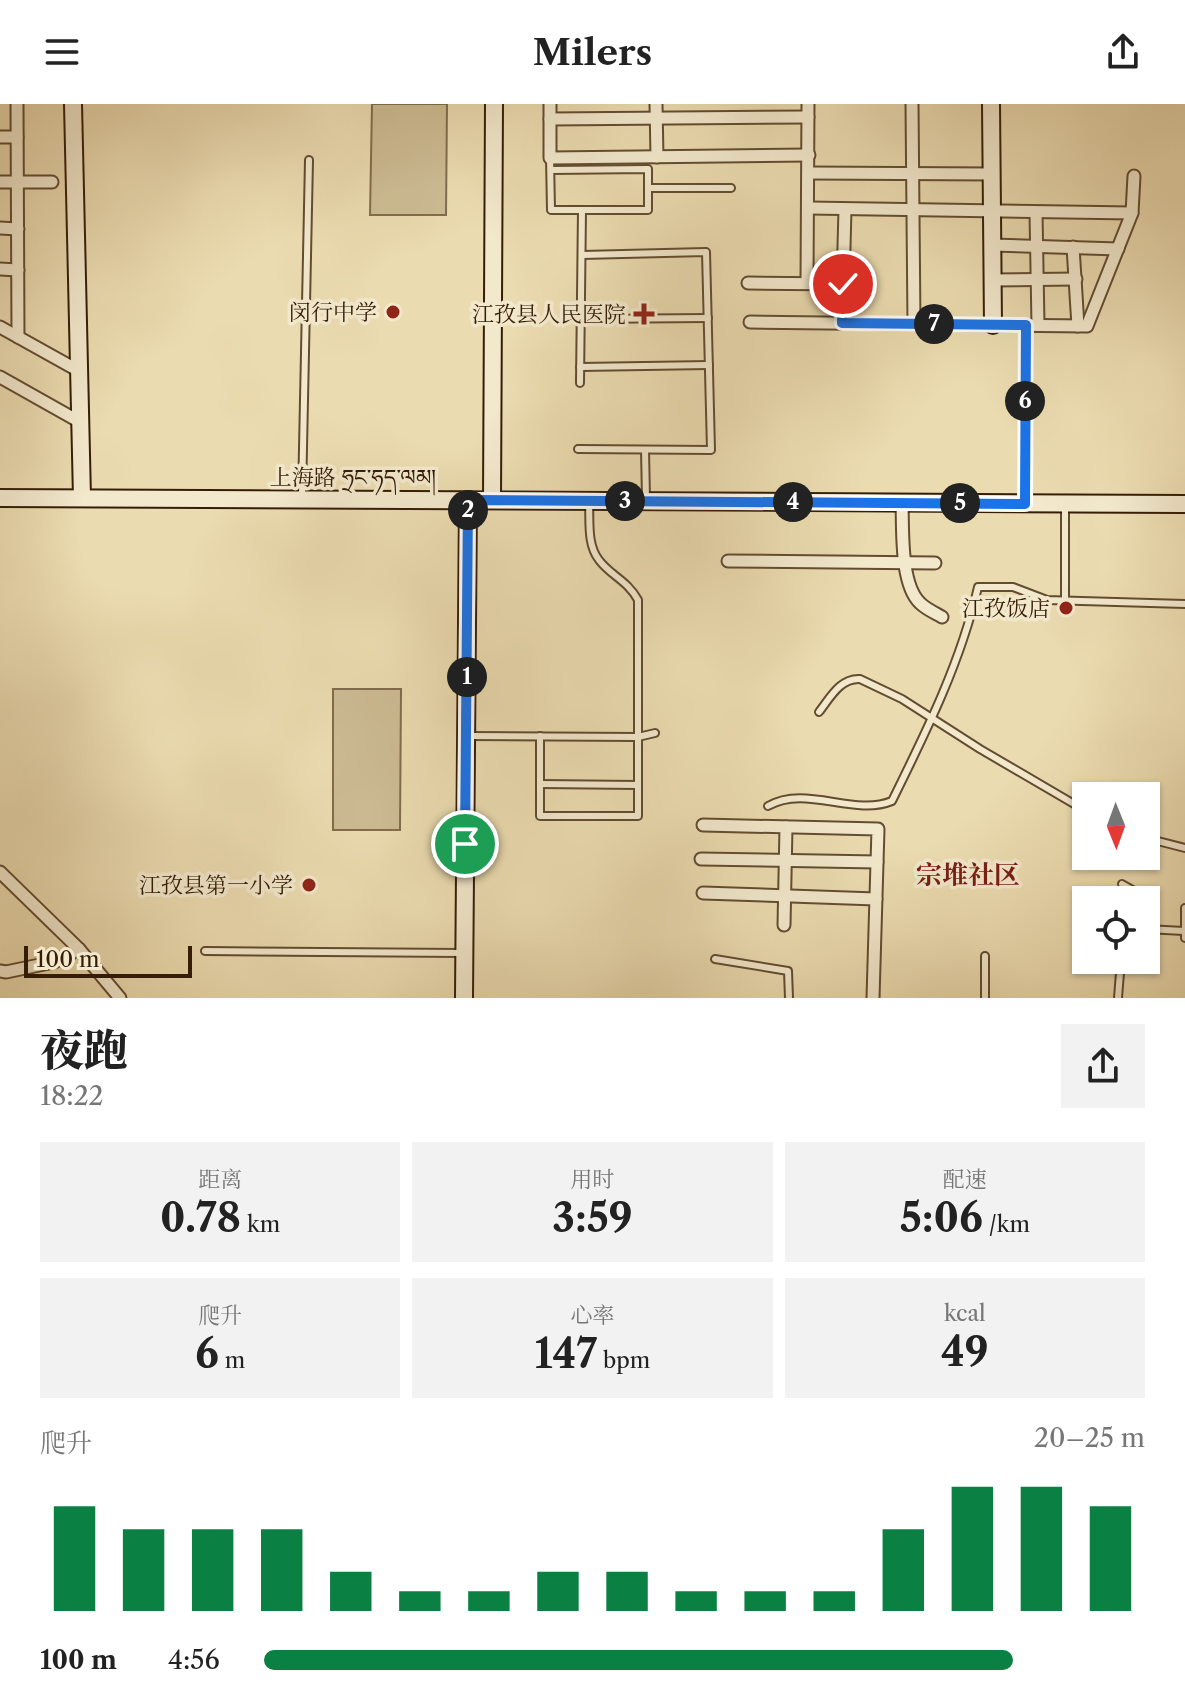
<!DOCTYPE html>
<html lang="zh">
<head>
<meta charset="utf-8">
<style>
  :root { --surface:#fff; --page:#f2f2f2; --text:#222; --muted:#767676; --accent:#0b8043 }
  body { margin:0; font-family:"Libre Caslon Text","Noto Serif SC","Noto Serif Tibetan",serif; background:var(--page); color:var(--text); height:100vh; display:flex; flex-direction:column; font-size:30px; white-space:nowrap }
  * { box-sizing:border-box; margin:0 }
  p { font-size:26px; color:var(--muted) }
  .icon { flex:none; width:44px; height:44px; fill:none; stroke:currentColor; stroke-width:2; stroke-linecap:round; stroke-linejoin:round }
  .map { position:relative; height:894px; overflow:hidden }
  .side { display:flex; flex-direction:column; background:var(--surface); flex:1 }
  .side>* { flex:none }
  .needle { width:52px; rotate:179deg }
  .tools { position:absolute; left:1072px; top:678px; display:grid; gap:16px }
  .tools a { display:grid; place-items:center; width:88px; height:88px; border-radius:0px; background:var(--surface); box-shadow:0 2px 6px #0004; font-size:40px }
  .scale { position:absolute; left:24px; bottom:20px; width:168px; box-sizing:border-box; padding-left:8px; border:4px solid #361d07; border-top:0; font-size:22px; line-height:28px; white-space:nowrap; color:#361d07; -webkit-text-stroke:6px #f2e8cc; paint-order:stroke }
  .pin { position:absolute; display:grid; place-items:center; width:68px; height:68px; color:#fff; margin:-34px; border:4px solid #fff; border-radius:50%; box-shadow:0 2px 8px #0007 }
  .km { position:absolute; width:40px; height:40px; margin:-20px; border-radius:50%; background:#222; color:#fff; font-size:22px; line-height:40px; text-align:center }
  .round { display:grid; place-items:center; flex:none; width:84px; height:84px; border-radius:0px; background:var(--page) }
  .overview { display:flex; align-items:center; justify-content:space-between; height:136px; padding:0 40px }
  h1 { font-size:44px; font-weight:800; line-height:60px }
  .stats { display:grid; grid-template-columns:repeat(3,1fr); gap:12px; height:136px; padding:8px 40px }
  .stats div { display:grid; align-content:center; border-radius:0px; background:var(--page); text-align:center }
  .stats b { font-size:40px; font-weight:800 }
  .stats small { font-size:22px; font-weight:400 }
  .stats p { font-size:22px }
  .chart { height:224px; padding:16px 40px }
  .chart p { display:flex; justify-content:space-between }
  .chart svg { width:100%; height:144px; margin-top:8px; stroke:var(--accent); stroke-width:6 }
  ul { padding:0 40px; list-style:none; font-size:26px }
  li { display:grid; grid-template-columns:128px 96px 1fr; align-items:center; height:60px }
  li i { height:20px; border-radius:10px; background:var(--accent) }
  header { display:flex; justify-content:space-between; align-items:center; height:104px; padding:0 40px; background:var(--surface); font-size:36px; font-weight:800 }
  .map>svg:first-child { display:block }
  .green { fill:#ccbb93; stroke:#816c4d; stroke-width:2 }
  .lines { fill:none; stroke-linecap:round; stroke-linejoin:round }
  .lane-casing { stroke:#634c31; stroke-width:10 }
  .street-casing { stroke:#634c31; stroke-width:15 }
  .secondary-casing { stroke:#361d07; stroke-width:20 }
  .lane { stroke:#f2e8cc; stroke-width:6 }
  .street { stroke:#f2e8cc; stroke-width:11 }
  .secondary { stroke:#f2e8cc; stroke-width:16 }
  .route-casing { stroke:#fff; stroke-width:16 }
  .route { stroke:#1a73e8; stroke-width:10 }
  .poi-dot { fill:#8f2418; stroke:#f2e8cc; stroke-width:3 }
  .labels { text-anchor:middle; stroke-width:7; stroke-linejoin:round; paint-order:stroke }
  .poi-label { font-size:22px; fill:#361d07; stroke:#f2e8cc; text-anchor:end }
  .street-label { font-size:22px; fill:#361d07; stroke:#f2e8cc }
  .quarter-label { font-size:26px; font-weight:bold; fill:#7a1f14; stroke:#f2e8cc }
</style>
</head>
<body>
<header><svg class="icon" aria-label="menu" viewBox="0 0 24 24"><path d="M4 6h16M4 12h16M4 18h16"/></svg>Milers<svg class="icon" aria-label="share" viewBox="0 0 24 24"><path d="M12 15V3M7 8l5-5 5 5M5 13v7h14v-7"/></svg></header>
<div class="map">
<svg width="1185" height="894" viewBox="0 0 1185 894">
  <rect width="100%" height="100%" fill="#ebdbb0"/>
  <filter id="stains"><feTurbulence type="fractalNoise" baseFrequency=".0025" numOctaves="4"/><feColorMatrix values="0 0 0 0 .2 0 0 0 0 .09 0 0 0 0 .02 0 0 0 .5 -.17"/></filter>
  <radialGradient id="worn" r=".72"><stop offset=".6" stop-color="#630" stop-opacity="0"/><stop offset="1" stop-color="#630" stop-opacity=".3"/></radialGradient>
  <!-- green -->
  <g class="green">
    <polygon points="372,0 447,0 446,111 370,111"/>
    <polygon points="333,585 401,585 400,726 333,726"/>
  </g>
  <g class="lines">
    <defs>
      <g id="lane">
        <polyline points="550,54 551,106 648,106 648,65 551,66"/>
        <polyline points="648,84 731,84"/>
        <polyline points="581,215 708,214"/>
        <polyline points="580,263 709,261"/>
        <polyline points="580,279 582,106"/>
        <polyline points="578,345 711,346 706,148 582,151"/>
        <polyline points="645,346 646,394"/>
        <polyline points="302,392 309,56"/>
        <polyline points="1065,497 1065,400"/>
        <path d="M819,608C830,594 840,574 860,575L902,595L980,645L1086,707"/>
        <polyline points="470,632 638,633 655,629"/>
        <path d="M540,632V712H638V496C627,476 611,472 599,456C587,441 590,418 589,400"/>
        <polyline points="540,680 638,681"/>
        <path d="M768,702C806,680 853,713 892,697C926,628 961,558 978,483H1013L1047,496L1185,500"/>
        <polyline points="1146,734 1185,744"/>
        <polyline points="1122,780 1138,789 1140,796"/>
        <polyline points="1185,804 1185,834"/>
        <polyline points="1146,809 1157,826"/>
        <polyline points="1146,825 1184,827"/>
        <polyline points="205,847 462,849"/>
        <polyline points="985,852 985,894"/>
        <polyline points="715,855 788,867 789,894"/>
        <polyline points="1118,894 1121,856"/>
      </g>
      <g id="street">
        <polyline points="17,0 18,233"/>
        <polyline points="550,0 550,54 809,51"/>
        <polyline points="656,0 657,53"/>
        <polyline points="912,0 914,220"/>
        <polyline points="550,15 808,13"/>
        <polyline points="0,33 17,33"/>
        <polyline points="809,69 991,70"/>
        <polyline points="0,78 52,78"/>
        <polyline points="809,104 1132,109"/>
        <polyline points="1036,109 1038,221"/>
        <polyline points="0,124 18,125"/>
        <polyline points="992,141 1118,145"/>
        <polyline points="1073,143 1078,222"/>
        <polyline points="0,165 18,166"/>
        <polyline points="992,176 1076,175"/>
        <polyline points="748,179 843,180"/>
        <polyline points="807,179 808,0"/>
        <polyline points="750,218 1087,222 1132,109 1134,72"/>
        <polyline points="842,219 845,105"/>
        <polyline points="0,223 79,267"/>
        <polyline points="0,273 80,318"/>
        <path d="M902,399C903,425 900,480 920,499C926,505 935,509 942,513"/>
        <polyline points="1025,400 1026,221"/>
        <polyline points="728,457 935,459"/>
        <polyline points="703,721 878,725 873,894"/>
        <polyline points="701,755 877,758"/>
        <polyline points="0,768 79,845 120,894"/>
        <polyline points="703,789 876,795"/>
        <polyline points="784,821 786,723"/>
        <polyline points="0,867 6,868 54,858 79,845"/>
      </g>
      <g id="secondary">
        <polyline points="73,0 82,394"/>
        <polyline points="991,0 993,221"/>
        <polyline points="0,394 1185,400"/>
        <polyline points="492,396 494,0"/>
        <polyline points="464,894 468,396"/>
      </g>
    </defs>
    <!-- lane casing -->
    <use href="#lane" class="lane-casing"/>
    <!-- street casing -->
    <use href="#street" class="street-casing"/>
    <!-- secondary casing -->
    <use href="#secondary" class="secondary-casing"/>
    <!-- lane -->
    <use href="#lane" class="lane"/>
    <!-- street -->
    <use href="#street" class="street"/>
    <!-- secondary -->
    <use href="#secondary" class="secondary"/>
  </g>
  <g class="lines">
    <defs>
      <polyline id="route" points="465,740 468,396 1025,400 1026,221 842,219 843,180"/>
    </defs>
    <!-- route casing -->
    <use href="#route" class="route-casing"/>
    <!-- route -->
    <use href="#route" class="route"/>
  </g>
  <!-- markers -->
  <g class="poi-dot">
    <circle cx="393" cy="208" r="8"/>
    <path d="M640 198h8v8h8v8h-8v8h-8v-8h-8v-8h8z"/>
    <circle cx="1066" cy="504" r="8"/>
    <circle cx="309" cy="781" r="8"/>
  </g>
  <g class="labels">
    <!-- poi labels -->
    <g class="poi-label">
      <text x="377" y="216">闵行中学</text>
      <text x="626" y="218">江孜县人民医院</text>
      <text x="1050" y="512">江孜饭店</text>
      <text x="293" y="789">江孜县第一小学</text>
    </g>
    <!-- street labels -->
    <g class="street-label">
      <text x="353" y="381">上海路 ཧྲང་ཧད་ལམ།</text>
    </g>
    <!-- quarter labels -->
    <g class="quarter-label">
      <text x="968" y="780">宗堆社区</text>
    </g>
  </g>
  <rect width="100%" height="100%" filter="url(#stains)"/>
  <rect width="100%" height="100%" fill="url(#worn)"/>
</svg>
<div class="tools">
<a><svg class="needle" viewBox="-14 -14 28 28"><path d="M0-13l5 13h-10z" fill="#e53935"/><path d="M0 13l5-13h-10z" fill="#767676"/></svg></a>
<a><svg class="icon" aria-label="locate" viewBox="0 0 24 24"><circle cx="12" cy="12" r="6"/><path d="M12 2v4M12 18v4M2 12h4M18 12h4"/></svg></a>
</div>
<div class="scale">100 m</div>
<div class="pin" style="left:465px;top:740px;background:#1e9e55"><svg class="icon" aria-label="arrive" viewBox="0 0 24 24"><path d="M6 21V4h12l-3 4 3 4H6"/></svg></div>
<div class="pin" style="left:843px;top:180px;background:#d93025"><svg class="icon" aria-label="check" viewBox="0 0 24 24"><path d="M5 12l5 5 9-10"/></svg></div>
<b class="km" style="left:467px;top:573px">1</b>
<b class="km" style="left:468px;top:406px">2</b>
<b class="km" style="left:625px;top:397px">3</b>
<b class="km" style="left:793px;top:398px">4</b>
<b class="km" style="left:960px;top:399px">5</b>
<b class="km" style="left:1025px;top:297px">6</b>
<b class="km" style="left:934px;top:220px">7</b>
</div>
<section class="side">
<div class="overview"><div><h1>夜跑</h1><p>18:22</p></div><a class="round"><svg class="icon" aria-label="share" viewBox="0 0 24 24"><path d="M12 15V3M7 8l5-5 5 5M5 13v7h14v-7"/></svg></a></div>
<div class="stats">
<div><p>距离</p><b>0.78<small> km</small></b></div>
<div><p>用时</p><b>3:59</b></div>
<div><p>配速</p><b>5:06<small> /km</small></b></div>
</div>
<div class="stats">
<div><p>爬升</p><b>6<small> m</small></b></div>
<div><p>心率</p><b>147<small> bpm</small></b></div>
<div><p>kcal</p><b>49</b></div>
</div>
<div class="chart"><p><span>爬升</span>20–25 m</p>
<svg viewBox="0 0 160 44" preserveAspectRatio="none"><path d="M5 44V12M15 44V19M25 44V19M35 44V19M45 44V32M55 44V38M65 44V38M75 44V32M85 44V32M95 44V38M105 44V38M115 44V38M125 44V19M135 44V6M145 44V6M155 44V12"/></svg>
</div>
<ul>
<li><b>100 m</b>4:56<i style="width:85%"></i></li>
</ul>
</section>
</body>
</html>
